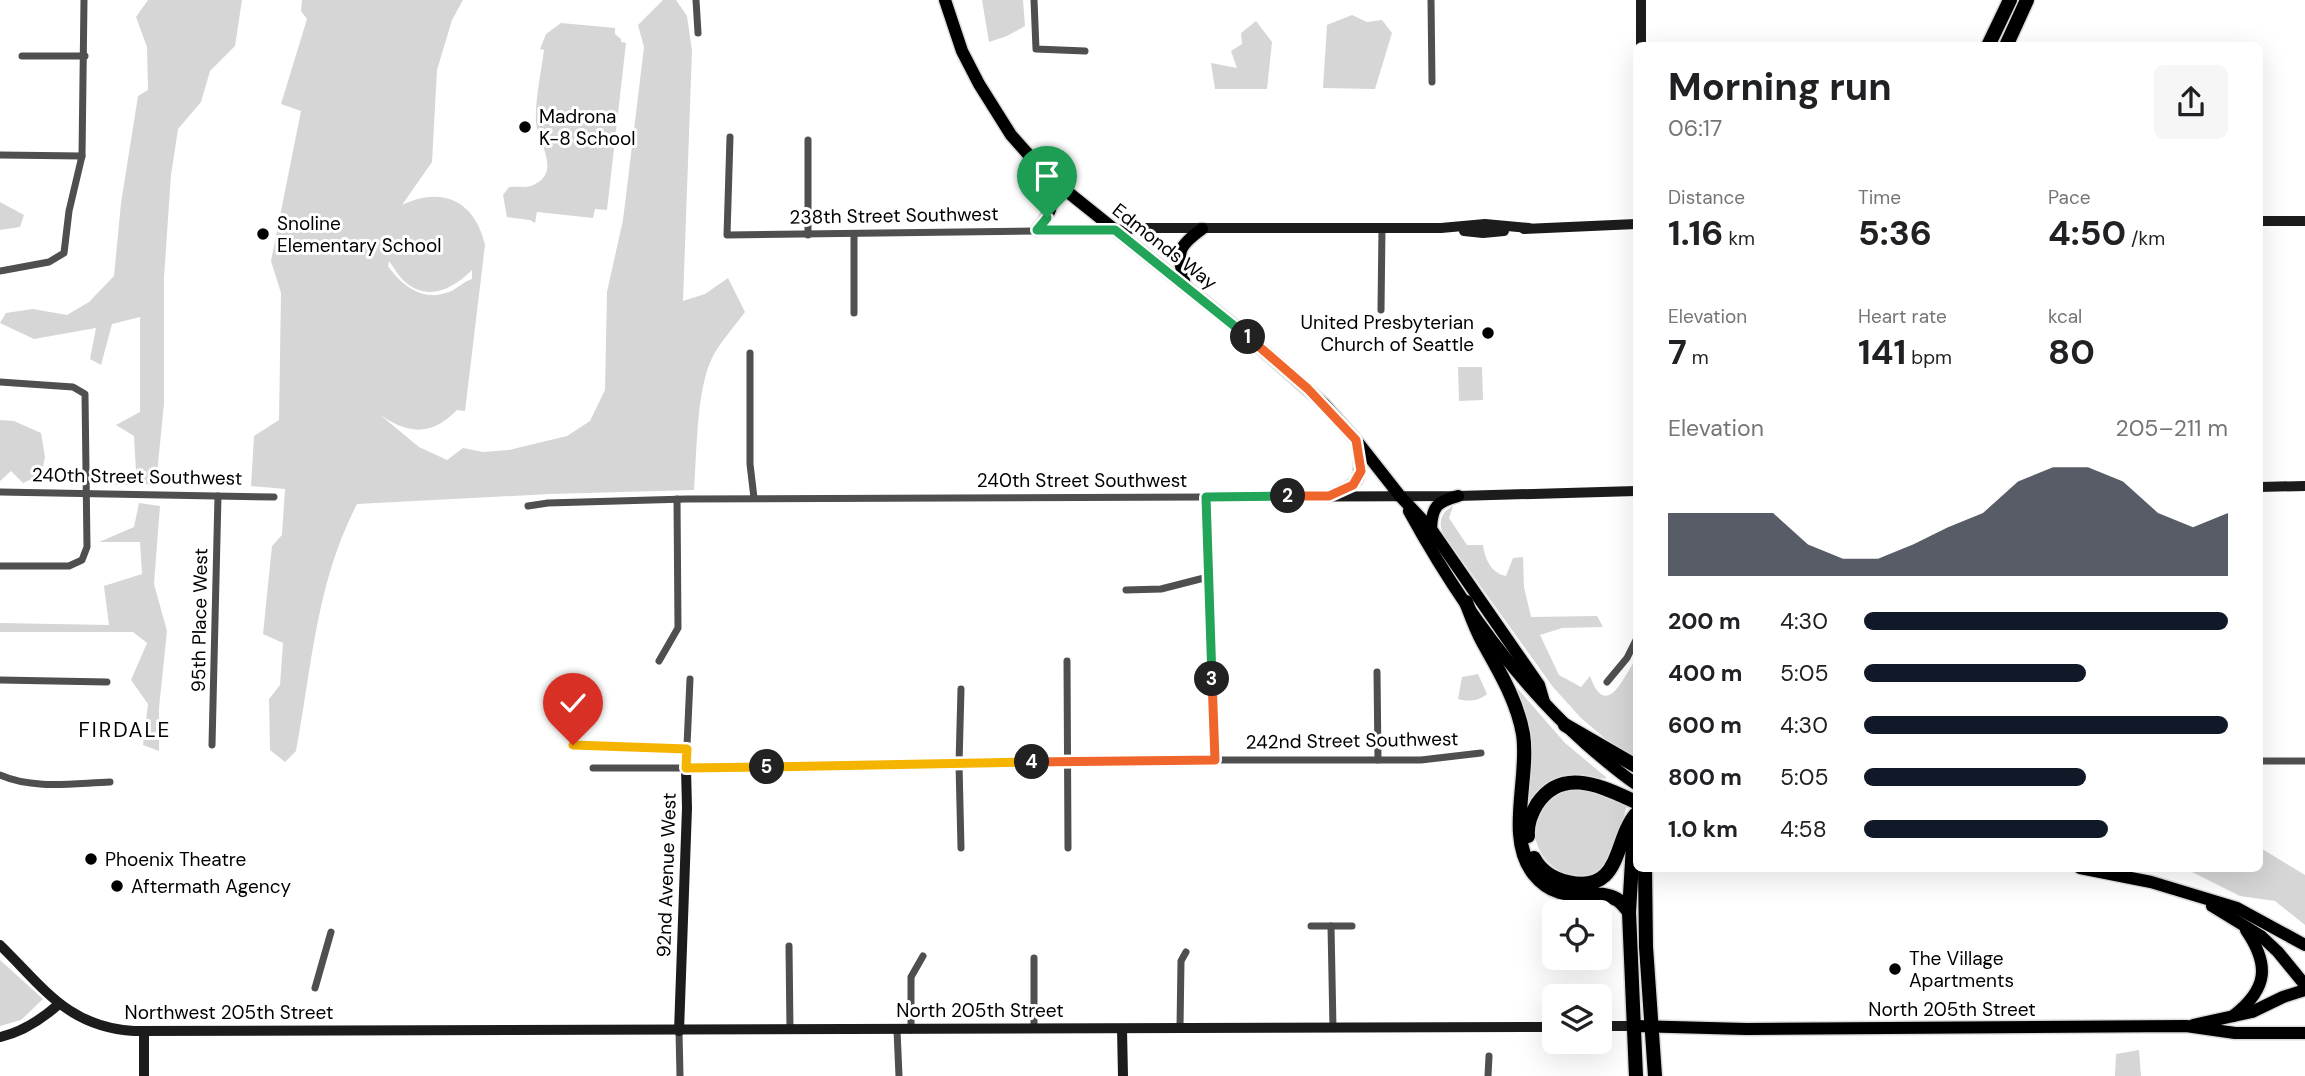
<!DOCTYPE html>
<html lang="en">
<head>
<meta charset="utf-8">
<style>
  :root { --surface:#fff; --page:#f6f6f6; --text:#202124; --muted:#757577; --accent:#111827 }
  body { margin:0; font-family:"DM Sans",sans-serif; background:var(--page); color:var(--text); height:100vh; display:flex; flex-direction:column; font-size:26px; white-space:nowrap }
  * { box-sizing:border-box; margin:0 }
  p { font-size:23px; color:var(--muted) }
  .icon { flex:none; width:38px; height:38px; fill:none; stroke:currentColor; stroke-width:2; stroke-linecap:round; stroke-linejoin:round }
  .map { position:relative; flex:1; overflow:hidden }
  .panel { position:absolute; left:1633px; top:42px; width:630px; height:830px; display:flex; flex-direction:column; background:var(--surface); border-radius:10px; box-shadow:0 7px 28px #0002 }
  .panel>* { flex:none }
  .tools { position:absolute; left:1542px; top:900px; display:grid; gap:14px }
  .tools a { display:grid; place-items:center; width:70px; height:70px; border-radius:10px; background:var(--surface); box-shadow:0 7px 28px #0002; font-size:35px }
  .pin { position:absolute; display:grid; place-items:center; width:60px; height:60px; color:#fff; margin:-72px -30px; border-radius:50% 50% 50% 0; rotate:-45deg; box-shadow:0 0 7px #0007 }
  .pin .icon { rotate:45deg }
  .km { position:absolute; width:35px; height:35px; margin:-18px; border-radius:50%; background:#222; color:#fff; font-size:19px; line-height:35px; text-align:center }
  .round { display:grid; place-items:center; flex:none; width:74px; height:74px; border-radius:10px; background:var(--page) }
  .headline { display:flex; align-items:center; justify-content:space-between; height:119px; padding:0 35px }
  h1 { font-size:38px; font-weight:700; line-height:52px }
  .metrics { display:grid; grid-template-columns:repeat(3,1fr); gap:10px; height:119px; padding:7px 35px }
  .metrics div { display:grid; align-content:center }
  .metrics b { font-size:35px; font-weight:700 }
  .metrics small { font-size:19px; font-weight:400 }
  .metrics p { font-size:19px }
  .chart { height:196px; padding:14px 35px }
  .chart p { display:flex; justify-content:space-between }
  .chart svg { width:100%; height:126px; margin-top:7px; fill:var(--accent); opacity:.7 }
  ul { padding:0 35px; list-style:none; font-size:23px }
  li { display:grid; grid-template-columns:112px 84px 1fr; align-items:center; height:52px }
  li i { height:18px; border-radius:9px; background:var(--accent) }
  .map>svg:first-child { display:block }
  .green { fill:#d6d6d6; fill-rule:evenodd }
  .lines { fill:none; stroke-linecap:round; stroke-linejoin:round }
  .primary-casing { stroke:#dbdbdb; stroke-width:15 }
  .highway-casing { stroke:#dbdbdb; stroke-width:17 }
  .street { stroke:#4f4f4f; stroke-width:7 }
  .secondary { stroke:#1c1c1c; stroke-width:10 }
  .primary { stroke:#000; stroke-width:12 }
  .highway { stroke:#000; stroke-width:14 }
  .split-1-casing { stroke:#fff; stroke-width:14 }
  .split-2-casing { stroke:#fff; stroke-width:14 }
  .split-3-casing { stroke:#fff; stroke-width:14 }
  .split-4-casing { stroke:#fff; stroke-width:14 }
  .split-5-casing { stroke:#fff; stroke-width:14 }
  .split-6-casing { stroke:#fff; stroke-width:14 }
  .split-1 { stroke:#22a559; stroke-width:9 }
  .split-2 { stroke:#f0652b; stroke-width:9 }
  .split-3 { stroke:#22a559; stroke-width:9 }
  .split-4 { stroke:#f0652b; stroke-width:9 }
  .split-5 { stroke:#f5b400; stroke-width:9 }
  .split-6 { stroke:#f5b400; stroke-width:9 }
  .poi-dot { fill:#000; stroke:#fff; stroke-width:2.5 }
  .labels { text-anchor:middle; stroke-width:6; stroke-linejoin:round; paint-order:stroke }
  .poi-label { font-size:19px; fill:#000; stroke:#fff; text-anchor:start }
  .street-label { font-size:19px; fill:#000; stroke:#fff }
  .neighbourhood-label { font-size:21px; letter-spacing:2px; fill:#000; stroke:#fff }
</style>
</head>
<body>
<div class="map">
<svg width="2305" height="1076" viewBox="0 0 2305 1076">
  <rect width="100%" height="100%" fill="#fff"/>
  <!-- green -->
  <g class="green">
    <polygon points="148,0 242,0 235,46 210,71 201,102 178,129 171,175 164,277 164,403 156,484 115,485 119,476 136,471 134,436 116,425 140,412 140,317 112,324 101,365 90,359 96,328 34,339 0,323 6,313 33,309 67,315 89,302 114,276 121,203 138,96 148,90 147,47 136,17"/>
    <path d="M302,0H463L452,20L437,70L432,162L402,205C441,186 475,200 485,245L465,411L457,410C431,437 407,434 379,414L419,447L447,460L463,448L483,452L509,450L567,436L590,421L605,390L607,292L623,220L644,47L638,25L663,0H676L687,16L692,51L683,301L705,294L728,278L745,312C735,326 721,341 713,356C696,388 697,454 694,490L549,494L357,504C316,583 312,666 296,751L285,762L270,750L269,699L280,685L283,643L263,634L272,546L282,535L285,489L251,486L254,436L279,420L281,293L271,261L301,111L281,104L307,19L301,11ZM389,261C393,266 397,274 402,279C426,303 452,290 472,270V279C464,281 457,289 449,292C423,302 402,286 388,266Z"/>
    <polygon points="982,0 1023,0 1025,26 1007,36 989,42"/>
    <polygon points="1352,15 1367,22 1382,20 1392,33 1375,89 1323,88 1327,25"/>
    <polygon points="1256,21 1272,42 1267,89 1215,89 1211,63 1237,68 1231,51 1242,44 1241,33"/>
    <path d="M561,23L615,28V34L621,39V42L626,43L607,210L595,209L593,218L537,212L535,223L530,220L507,217L503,195L509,187C517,186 524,188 531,186C564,174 537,141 536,122C535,99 541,73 544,50L540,49L546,34Z"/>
    <polygon points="0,202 24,215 20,227 0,230"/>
    <polygon points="1458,367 1482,367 1483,400 1459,401"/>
    <polygon points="0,420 14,421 41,433 45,457 41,475 23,483 11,471 0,481"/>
    <polygon points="139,503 160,506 154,584 167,631 159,708 159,751 143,745 148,704 131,680 147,643 133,632 0,632 0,623 109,625 104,586 142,574 140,542 99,542 134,527"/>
    <path d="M1453,506L1449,518L1467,545H1483C1485,559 1491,573 1506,576L1513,558L1523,557L1524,587L1531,617L1597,616L1603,627L1562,628L1540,635L1559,675L1581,687L1590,676C1606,721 1623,678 1636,659V760L1608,741L1581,718L1553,687L1443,534C1438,522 1441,512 1453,506Z"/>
    <path d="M1478,674L1487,694C1479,701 1469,702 1458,699L1462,677Z"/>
    <path d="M1517,688L1565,743L1607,778C1599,780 1593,776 1585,775C1558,771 1535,789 1526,813Z"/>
    <path d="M1582,786L1627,804C1622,820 1621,846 1610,860C1570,910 1499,833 1556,794C1562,789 1574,788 1582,786Z"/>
    <polygon points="2259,847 2305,875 2305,925 2275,901 2240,896 2184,868 2259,868"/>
    <polygon points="0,960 43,999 21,1020 0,1026"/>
    <polygon points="2139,1050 2141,1076 2115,1076 2116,1054"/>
  </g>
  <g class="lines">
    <defs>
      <g id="primary">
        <polyline points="945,0 962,51 979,84 1011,135 1027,153 1054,181 1240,330 1324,404 1356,440 1400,496 1431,529 1539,685 1544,702"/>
        <path d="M1037,230C1055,209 1054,201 1047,175"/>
        <path d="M1185,286C1179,253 1173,250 1202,229"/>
        <path d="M1329,496C1361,485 1364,476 1357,444"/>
        <path d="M1409,511C1455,595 1515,680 1586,744C1602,758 1618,772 1636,784"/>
        <path d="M1431,529C1432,506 1437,502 1458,496"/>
        <polyline points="2080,868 2151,882 2237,908 2305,945"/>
        <polyline points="2212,906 2261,936 2278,952 2305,985"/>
        <path d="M2233,1016C2268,989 2270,965 2246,930"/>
        <polyline points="2193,1025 2252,1012 2283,997 2305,990"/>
        <polyline points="1634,1026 1746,1029 2186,1026 2235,1033 2305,1033"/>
      </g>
      <g id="highway">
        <polyline points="1988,46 2010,0"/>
        <polyline points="2006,46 2027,0"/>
        <path d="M1466,602C1471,615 1476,629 1483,642C1499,671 1517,700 1523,734C1530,778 1505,837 1534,874C1561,908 1593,885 1618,900C1622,903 1626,908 1629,912"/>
        <polyline points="1565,725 1636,766"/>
        <polyline points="1634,828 1629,912 1636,1076"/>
        <path d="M1528,836C1527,825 1531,814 1537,804C1563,765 1604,788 1636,802"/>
        <path d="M1534,858C1541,871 1554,879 1568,882C1622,894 1613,841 1636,814"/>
        <polyline points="1645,868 1646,947 1655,1076"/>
      </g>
    </defs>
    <!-- primary casing -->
    <use href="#primary" class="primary-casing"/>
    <!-- highway casing -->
    <use href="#highway" class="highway-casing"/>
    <!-- street -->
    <g class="street">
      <polyline points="696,0 698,33"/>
      <polyline points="1034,0 1036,49 1085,51"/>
      <polyline points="1431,0 1432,82"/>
      <polyline points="22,56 85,56"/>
      <polyline points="730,137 727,235 1114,230"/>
      <polyline points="0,155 82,156"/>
      <polyline points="808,235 808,140"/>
      <polyline points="854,235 854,313"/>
      <polyline points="0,271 49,262 64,253 69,211 82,156 84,0"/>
      <polyline points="1381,310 1382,228"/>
      <polyline points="750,353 750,464 754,498"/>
      <polyline points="0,382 73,387 85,394 87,547 82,560 69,566 0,566"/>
      <polyline points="0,492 274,497"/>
      <polyline points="528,506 548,503 686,499 1206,497"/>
      <polyline points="1126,590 1161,589 1208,577"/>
      <polyline points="659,661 678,628 677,499"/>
      <polyline points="1067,661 1068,848"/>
      <polyline points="1377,672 1378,760"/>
      <polyline points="0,680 107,682"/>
      <polyline points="1607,682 1627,658 1636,640"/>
      <polyline points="212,745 218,496"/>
      <polyline points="573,745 687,749"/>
      <polyline points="1215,760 1421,760 1481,753"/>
      <polyline points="2259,761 2305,761"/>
      <polyline points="593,768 686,768 690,679"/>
      <path d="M0,775C33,790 75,783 110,782"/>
      <polyline points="961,848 959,764 961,689"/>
      <polyline points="1311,926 1352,926"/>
      <polyline points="1331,926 1333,1028"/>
      <polyline points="789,946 790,1030"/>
      <polyline points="315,988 331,932"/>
      <polyline points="1180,1028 1181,961 1186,952"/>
      <polyline points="1034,1029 1034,958"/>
      <polyline points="897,1030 899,1076"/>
      <polyline points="911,1030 911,977 923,956"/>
      <polyline points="679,1031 680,1076"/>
      <polyline points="1488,1076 1489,1056"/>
    </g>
    <!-- secondary -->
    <g class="secondary">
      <polyline points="1641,0 1641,46"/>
      <polyline points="2259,221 2305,221"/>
      <polyline points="1524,229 1636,224"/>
      <polyline points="1115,230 1142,228 1441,228 1485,224 1529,228"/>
      <polyline points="1464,231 1483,233 1504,231"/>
      <polyline points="2259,487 2305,486"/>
      <path d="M0,945C44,988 68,1027 134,1031L1554,1027"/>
      <polyline points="1600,1026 1634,1026"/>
      <polyline points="1122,1029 1123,1076"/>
      <polyline points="144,1031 144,1076"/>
      <polyline points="679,1031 687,808 686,768 1215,760 1206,497 1458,496 1636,491"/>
      <path d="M0,1037C23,1032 42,1019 59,1004"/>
    </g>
    <!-- primary -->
    <use href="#primary" class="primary"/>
    <!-- highway -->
    <use href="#highway" class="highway"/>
  </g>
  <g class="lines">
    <defs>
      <polyline id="split-1" points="1047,218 1037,230 1115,230 1248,337"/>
      <polyline id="split-2" points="1248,337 1308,389 1356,440 1361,471 1353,485 1329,496 1288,496"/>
      <polyline id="split-3" points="1212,679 1206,497 1288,496"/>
      <polyline id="split-4" points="1032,762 1215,760 1212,679"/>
      <polyline id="split-5" points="767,767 1032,762"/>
      <polyline id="split-6" points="573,745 687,749 686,768 767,767"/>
    </defs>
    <!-- split-1 casing -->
    <use href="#split-1" class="split-1-casing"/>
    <!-- split-2 casing -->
    <use href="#split-2" class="split-2-casing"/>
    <!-- split-3 casing -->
    <use href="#split-3" class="split-3-casing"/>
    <!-- split-4 casing -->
    <use href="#split-4" class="split-4-casing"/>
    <!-- split-5 casing -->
    <use href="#split-5" class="split-5-casing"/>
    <!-- split-6 casing -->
    <use href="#split-6" class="split-6-casing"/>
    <!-- split-1 -->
    <use href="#split-1" class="split-1"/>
    <!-- split-2 -->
    <use href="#split-2" class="split-2"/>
    <!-- split-3 -->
    <use href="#split-3" class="split-3"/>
    <!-- split-4 -->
    <use href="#split-4" class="split-4"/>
    <!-- split-5 -->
    <use href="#split-5" class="split-5"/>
    <!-- split-6 -->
    <use href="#split-6" class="split-6"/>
  </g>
  <!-- markers -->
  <g class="poi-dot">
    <circle cx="525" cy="127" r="7"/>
    <circle cx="263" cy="234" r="7"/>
    <circle cx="1488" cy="333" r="7"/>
    <circle cx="91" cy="859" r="7"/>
    <circle cx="117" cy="886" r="7"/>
    <circle cx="1895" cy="969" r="7"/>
  </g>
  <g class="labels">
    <!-- poi labels -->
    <g class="poi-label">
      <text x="539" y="123">Madrona<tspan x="539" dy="22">K-8 School</tspan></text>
      <text x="277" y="230">Snoline<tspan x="277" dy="22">Elementary School</tspan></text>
      <text x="1474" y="329" text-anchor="end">United Presbyterian<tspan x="1474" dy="22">Church of Seattle</tspan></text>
      <text x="105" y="866">Phoenix Theatre</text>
      <text x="131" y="893">Aftermath Agency</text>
      <text x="1909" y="965">The Village<tspan x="1909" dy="22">Apartments</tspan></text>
    </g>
    <!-- street labels -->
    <g class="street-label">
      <text transform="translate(894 215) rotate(-1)" y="7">238th Street Southwest</text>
      <text transform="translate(1165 246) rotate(38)" y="7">Edmonds Way</text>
      <text transform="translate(137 476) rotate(1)" y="7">240th Street Southwest</text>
      <text x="1082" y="487">240th Street Southwest</text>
      <text transform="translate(199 620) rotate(-89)" y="7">95th Place West</text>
      <text transform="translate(1352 740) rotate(-1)" y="7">242nd Street Southwest</text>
      <text transform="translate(666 875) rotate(-88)" y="7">92nd Avenue West</text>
      <text x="1952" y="1016">North 205th Street</text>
      <text x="980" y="1017">North 205th Street</text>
      <text x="229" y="1019">Northwest 205th Street</text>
    </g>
    <!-- neighbourhood labels -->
    <g class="neighbourhood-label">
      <text x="125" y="737">FIRDALE</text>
    </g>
  </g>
</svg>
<div class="tools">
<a><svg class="icon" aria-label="locate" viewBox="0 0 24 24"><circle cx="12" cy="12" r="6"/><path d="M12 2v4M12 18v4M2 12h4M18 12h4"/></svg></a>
<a><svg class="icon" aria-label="layers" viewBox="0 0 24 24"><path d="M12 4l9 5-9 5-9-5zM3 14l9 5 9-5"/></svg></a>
</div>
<div class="pin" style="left:1047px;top:218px;background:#1e9e55"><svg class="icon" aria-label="arrive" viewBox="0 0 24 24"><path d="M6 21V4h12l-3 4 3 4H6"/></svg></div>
<div class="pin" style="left:573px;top:745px;background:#d93025"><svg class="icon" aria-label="check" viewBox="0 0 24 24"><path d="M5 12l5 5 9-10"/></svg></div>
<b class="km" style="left:1248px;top:337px">1</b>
<b class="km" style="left:1288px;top:496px">2</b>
<b class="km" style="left:1212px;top:679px">3</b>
<b class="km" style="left:1032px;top:762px">4</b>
<b class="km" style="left:767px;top:767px">5</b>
<section class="panel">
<div class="headline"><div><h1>Morning run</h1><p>06:17</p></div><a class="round"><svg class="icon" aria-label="share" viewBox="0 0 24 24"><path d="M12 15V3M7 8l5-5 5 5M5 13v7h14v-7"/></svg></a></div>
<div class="metrics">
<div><p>Distance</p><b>1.16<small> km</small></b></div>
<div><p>Time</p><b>5:36</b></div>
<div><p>Pace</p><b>4:50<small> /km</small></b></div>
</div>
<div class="metrics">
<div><p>Elevation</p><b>7<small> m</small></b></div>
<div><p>Heart rate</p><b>141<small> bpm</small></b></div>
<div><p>kcal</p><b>80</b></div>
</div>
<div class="chart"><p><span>Elevation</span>205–211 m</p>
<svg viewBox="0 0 160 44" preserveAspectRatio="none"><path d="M0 44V22L10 22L20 22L30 22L40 33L50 38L60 38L70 33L80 27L90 22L100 11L110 6L120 6L130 11L140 22L150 27L160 22V44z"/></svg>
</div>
<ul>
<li><b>200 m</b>4:30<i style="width:100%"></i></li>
<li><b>400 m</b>5:05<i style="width:61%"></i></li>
<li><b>600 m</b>4:30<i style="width:100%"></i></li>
<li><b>800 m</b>5:05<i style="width:61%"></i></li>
<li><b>1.0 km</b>4:58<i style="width:67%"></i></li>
</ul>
</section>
</div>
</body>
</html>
